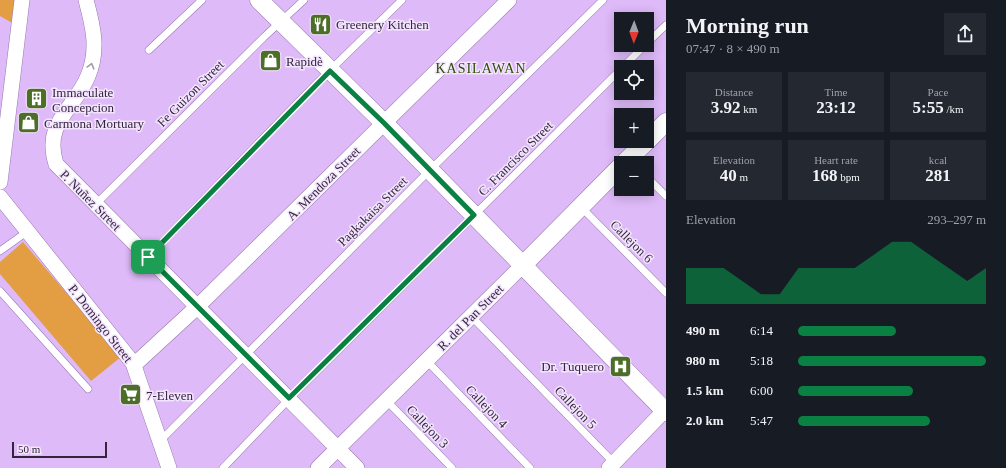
<!DOCTYPE html>
<html lang="en">
<head>
<meta charset="utf-8">
<style>
  :root { --surface:#171b24; --page:#242831; --text:#f1f3f6; --muted:#9ea1a6; --accent:#0b8043 }
  body { margin:0; font-family:Georgia,serif; background:var(--page); color:var(--text); height:100vh; display:flex; flex-direction:column; font-size:15px; white-space:nowrap }
  * { box-sizing:border-box; margin:0 }
  p { font-size:13px; color:var(--muted) }
  .icon { flex:none; width:22px; height:22px; fill:none; stroke:currentColor; stroke-width:2; stroke-linecap:round; stroke-linejoin:round }
  .map { position:relative; flex:1; overflow:hidden }
  .sheet { display:flex; flex-direction:column; background:var(--surface); width:340px }
  .sheet>* { flex:none }
  .needle { width:26px; rotate:181deg }
  .tools { position:absolute; left:614px; top:12px; display:grid; gap:8px }
  .tools a { display:grid; place-items:center; width:40px; height:40px; border-radius:0px; background:var(--surface); box-shadow:0 2px 10px #0003; font-size:20px }
  .scale { position:absolute; left:12px; bottom:10px; width:95px; box-sizing:border-box; padding-left:4px; border:2px solid #34253d; border-top:0; font-size:11px; line-height:14px; white-space:nowrap; color:#34253d; -webkit-text-stroke:3px #f3e5fe; paint-order:stroke }
  .pin { position:absolute; display:grid; place-items:center; width:34px; height:34px; color:#fff; margin:-17px; border-radius:8px; box-shadow:0 2px 6px #0006 }
  .round { display:grid; place-items:center; flex:none; width:42px; height:42px; border-radius:0px; background:var(--page) }
  .summary { display:flex; align-items:center; justify-content:space-between; height:68px; padding:0 20px }
  h1 { font-size:22px; font-weight:800; line-height:30px }
  .stats { display:grid; grid-template-columns:repeat(3,1fr); gap:6px; height:68px; padding:4px 20px }
  .stats div { display:grid; align-content:center; border-radius:0px; background:var(--page); text-align:center }
  .stats b { font-size:17px; font-weight:800 }
  .stats small { font-size:11px; font-weight:400 }
  .stats p { font-size:11px }
  .chart { height:112px; padding:8px 20px }
  .chart p { display:flex; justify-content:space-between }
  .chart svg { width:100%; height:72px; margin-top:4px; fill:var(--accent); opacity:.7 }
  ul { padding:0 20px; list-style:none; font-size:13px }
  li { display:grid; grid-template-columns:64px 48px 1fr; align-items:center; height:30px }
  li i { height:10px; border-radius:5px; background:var(--accent) }
  main { display:flex; flex:1; min-height:0 }
  .map>svg:first-child { display:block }
  .green { fill:#e39e43 }
  .lines { fill:none; stroke-linecap:round; stroke-linejoin:round }
  .service-casing { stroke:#9976b0; stroke-width:8 }
  .minor-casing { stroke:#9976b0; stroke-width:16 }
  .tertiary-casing { stroke:#9976b0; stroke-width:19 }
  .service { stroke:#fff; stroke-width:7 }
  .minor { stroke:#fff; stroke-width:15 }
  .tertiary { stroke:#fff; stroke-width:18 }
  .oneway { stroke:#a49da8 }
  .route-casing { stroke:#fff; stroke-width:8 }
  .route { stroke:#0b8043; stroke-width:5 }
  .labels { text-anchor:middle; stroke-width:3; stroke-linejoin:round; paint-order:stroke }
  .poi-label { font-size:13px; fill:#34253d; stroke:#f3e5fe; text-anchor:start }
  .street-label { font-size:13px; fill:#34253d; stroke:#f3e5fe }
  .neighbourhood-label { font-size:14px; letter-spacing:1px; fill:#2d4b03; stroke:#f3e5fe }
</style>
</head>
<body>
<main>
<div class="map">
<svg width="666" height="468" viewBox="0 0 666 468">
  <rect width="100%" height="100%" fill="#debaf8"/>
  <!-- green -->
  <g class="green">
    <polygon points="0,0 18,0 14,24 0,16"/>
    <polygon points="23,242 121,357 91,381 0,274 0,262"/>
  </g>
  <g class="lines">
    <defs>
      <g id="service">
        <polyline points="647,43 666,25"/>
        <polyline points="149,50 202,0"/>
        <polyline points="623,67 645,45"/>
        <polyline points="647,177 666,196"/>
        <polyline points="95,205 264,37 304,0"/>
        <polyline points="581,207 666,293"/>
        <polyline points="0,251 28,231"/>
        <polyline points="148,257 317,83 402,0"/>
        <polyline points="0,291 88,389"/>
        <polyline points="471,316 614,463"/>
        <polyline points="426,360 530,468"/>
        <polyline points="386,400 452,468"/>
        <polyline points="160,441 430,170 603,0"/>
        <polyline points="223,468 289,399 621,69"/>
      </g>
      <g id="minor">
        <path d="M86,0C93,26 99,50 88,76C74,110 43,122 56,164L357,468"/>
        <polyline points="0,182 22,0"/>
        <polyline points="0,197 133,363 169,468"/>
        <polyline points="134,365 197,307 509,0"/>
        <polyline points="318,468 523,265"/>
        <polyline points="609,468 666,409"/>
      </g>
      <g id="tertiary">
        <polyline points="259,0 384,123 666,412"/>
        <polyline points="647,141 666,122"/>
        <polyline points="624,163 647,141"/>
        <polyline points="523,265 621,166"/>
      </g>
    </defs>
    <!-- service casing -->
    <use href="#service" class="service-casing"/>
    <!-- minor casing -->
    <use href="#minor" class="minor-casing"/>
    <!-- tertiary casing -->
    <use href="#tertiary" class="tertiary-casing"/>
    <!-- service -->
    <use href="#service" class="service"/>
    <!-- minor -->
    <use href="#minor" class="minor"/>
    <!-- tertiary -->
    <use href="#tertiary" class="tertiary"/>
  </g>
  <!-- one-way arrows -->
  <defs><path id="oneway-chevron" d="M-2-3.5L2.5 0L-2 3.5" fill="none" stroke-width="1.6" stroke-linecap="round" stroke-linejoin="round"/></defs>
  <use class="oneway" href="#oneway-chevron" transform="translate(91 66) rotate(-75)"/>
  <g class="lines">
    <defs>
      <polygon id="route" points="330,71 384,123 474,215 289,398 148,257"/>
    </defs>
    <!-- route casing -->
    <use href="#route" class="route-casing"/>
    <!-- route -->
    <use href="#route" class="route"/>
  </g>
  <!-- icons -->
  <defs>
    <symbol id="restaurant-square" viewBox="-11 -11 22 22"><rect x="-9" y="-9" width="18" height="18" rx="4" fill="#4c6e26" stroke="#f3e5fe"/><path d="M-5-6h1v4h1v-4h1v4h1v-4h1v5L-1.5 .5V6h-2V.5L-5-1ZM5-6V6H3V1.5H1.5Q1.5-4 5-6Z" fill="#fff"/></symbol>
    <symbol id="shop-square" viewBox="-11 -11 22 22"><rect x="-9" y="-9" width="18" height="18" rx="4" fill="#4c6e26" stroke="#f3e5fe"/><path d="M-5-2.5h2.3a2.7 3.5 0 0 1 5.4 0H5L5.5 6h-11ZM-1.5-2.5h3a1.5 2.3 0 0 0-3 0Z" fill="#fff"/></symbol>
    <symbol id="building-square" viewBox="-11 -11 22 22"><rect x="-9" y="-9" width="18" height="18" rx="4" fill="#4c6e26" stroke="#f3e5fe"/><path d="M-4-6H4V6H1V3H-1V6H-4ZM-2.5-4.3h1.7v1.8h-1.7ZM.8-4.3h1.7v1.8H.8ZM-2.5-1h1.7V.8h-1.7ZM.8-1h1.7V.8H.8Z" fill="#fff"/></symbol>
    <symbol id="hospital-square" viewBox="-11 -11 22 22"><rect x="-9" y="-9" width="18" height="18" rx="4" fill="#4c6e26" stroke="#f3e5fe"/><path d="M-5-5h3v3.5h4V-5h3V5h-3V1.5h-4V5h-3Z" fill="#fff"/></symbol>
    <symbol id="supermarket-square" viewBox="-11 -11 22 22"><rect x="-9" y="-9" width="18" height="18" rx="4" fill="#4c6e26" stroke="#f3e5fe"/><path d="M-6-5.5h2.5l.6 2H6L4.5 2H-2.5L-4.4-4H-6ZM-1.5 3.2a1.3 1.3 0 1 0 .1 0ZM3 3.2a1.3 1.3 0 1 0 .1 0Z" fill="#fff"/></symbol>
  </defs>
  <g fill-rule="evenodd">
    <use href="#restaurant-square" x="308" y="12" width="25" height="25"/>
    <use href="#shop-square" x="258" y="48" width="25" height="25"/>
    <use href="#building-square" x="24" y="86" width="25" height="25"/>
    <use href="#shop-square" x="16" y="110" width="25" height="25"/>
    <use href="#hospital-square" x="608" y="354" width="25" height="25"/>
    <use href="#supermarket-square" x="118" y="382" width="25" height="25"/>
  </g>
  <g class="labels">
    <!-- poi labels -->
    <g class="poi-label">
      <text x="336" y="29">Greenery Kitchen</text>
      <text x="286" y="66">Rapidè</text>
      <text x="52" y="97">Immaculate<tspan x="52" dy="15">Concepcion</tspan></text>
      <text x="44" y="128">Carmona Mortuary</text>
      <text x="604" y="371" text-anchor="end">Dr. Tuquero</text>
      <text x="146" y="400">7-Eleven</text>
    </g>
    <!-- street labels -->
    <g class="street-label">
      <text transform="translate(190 93) rotate(-45)" y="5">Fe Guizon Street</text>
      <text transform="translate(515 158) rotate(-45)" y="5">C. Francisco Street</text>
      <text transform="translate(323 183) rotate(-45)" y="5">A. Mendoza Street</text>
      <text transform="translate(91 200) rotate(45)" y="5">P. Nuñez Street</text>
      <text transform="translate(372 211) rotate(-45)" y="5">Pagkakaisa Street</text>
      <text transform="translate(632 241) rotate(45)" y="5">Callejon 6</text>
      <text transform="translate(470 317) rotate(-45)" y="5">R. del Pan Street</text>
      <text transform="translate(101 323) rotate(52)" y="5">P. Domingo Street</text>
      <text transform="translate(487 406) rotate(46)" y="5">Callejon 4</text>
      <text transform="translate(576 407) rotate(46)" y="5">Callejon 5</text>
      <text transform="translate(428 426) rotate(46)" y="5">Callejon 3</text>
    </g>
    <!-- neighbourhood labels -->
    <g class="neighbourhood-label">
      <text x="481" y="73">KASILAWAN</text>
    </g>
  </g>
</svg>
<div class="tools">
<a><svg class="needle" viewBox="-14 -14 28 28"><path d="M0-13l5 13h-10z" fill="#e53935"/><path d="M0 13l5-13h-10z" fill="#9ea1a6"/></svg></a>
<a><svg class="icon" aria-label="locate" viewBox="0 0 24 24"><circle cx="12" cy="12" r="6"/><path d="M12 2v4M12 18v4M2 12h4M18 12h4"/></svg></a>
<a>+</a>
<a>−</a>
</div>
<div class="scale">50 m</div>
<div class="pin" style="left:148px;top:257px;background:#1e9e55"><svg class="icon" aria-label="arrive" viewBox="0 0 24 24"><path d="M6 21V4h12l-3 4 3 4H6"/></svg></div>
</div>
<section class="sheet">
<div class="summary"><div><h1>Morning run</h1><p>07:47 · 8 × 490 m</p></div><a class="round"><svg class="icon" aria-label="share" viewBox="0 0 24 24"><path d="M12 15V3M7 8l5-5 5 5M5 13v7h14v-7"/></svg></a></div>
<div class="stats">
<div><p>Distance</p><b>3.92<small> km</small></b></div>
<div><p>Time</p><b>23:12</b></div>
<div><p>Pace</p><b>5:55<small> /km</small></b></div>
</div>
<div class="stats">
<div><p>Elevation</p><b>40<small> m</small></b></div>
<div><p>Heart rate</p><b>168<small> bpm</small></b></div>
<div><p>kcal</p><b>281</b></div>
</div>
<div class="chart"><p><span>Elevation</span>293–297 m</p>
<svg viewBox="0 0 160 44" preserveAspectRatio="none"><path d="M0 44V22L10 22L20 22L30 30L40 38L50 38L60 22L70 22L80 22L90 22L100 14L110 6L120 6L130 14L140 22L150 30L160 22V44z"/></svg>
</div>
<ul>
<li><b>490 m</b>6:14<i style="width:52%"></i></li>
<li><b>980 m</b>5:18<i style="width:100%"></i></li>
<li><b>1.5 km</b>6:00<i style="width:61%"></i></li>
<li><b>2.0 km</b>5:47<i style="width:70%"></i></li>
</ul>
</section>
</main>
</body>
</html>
